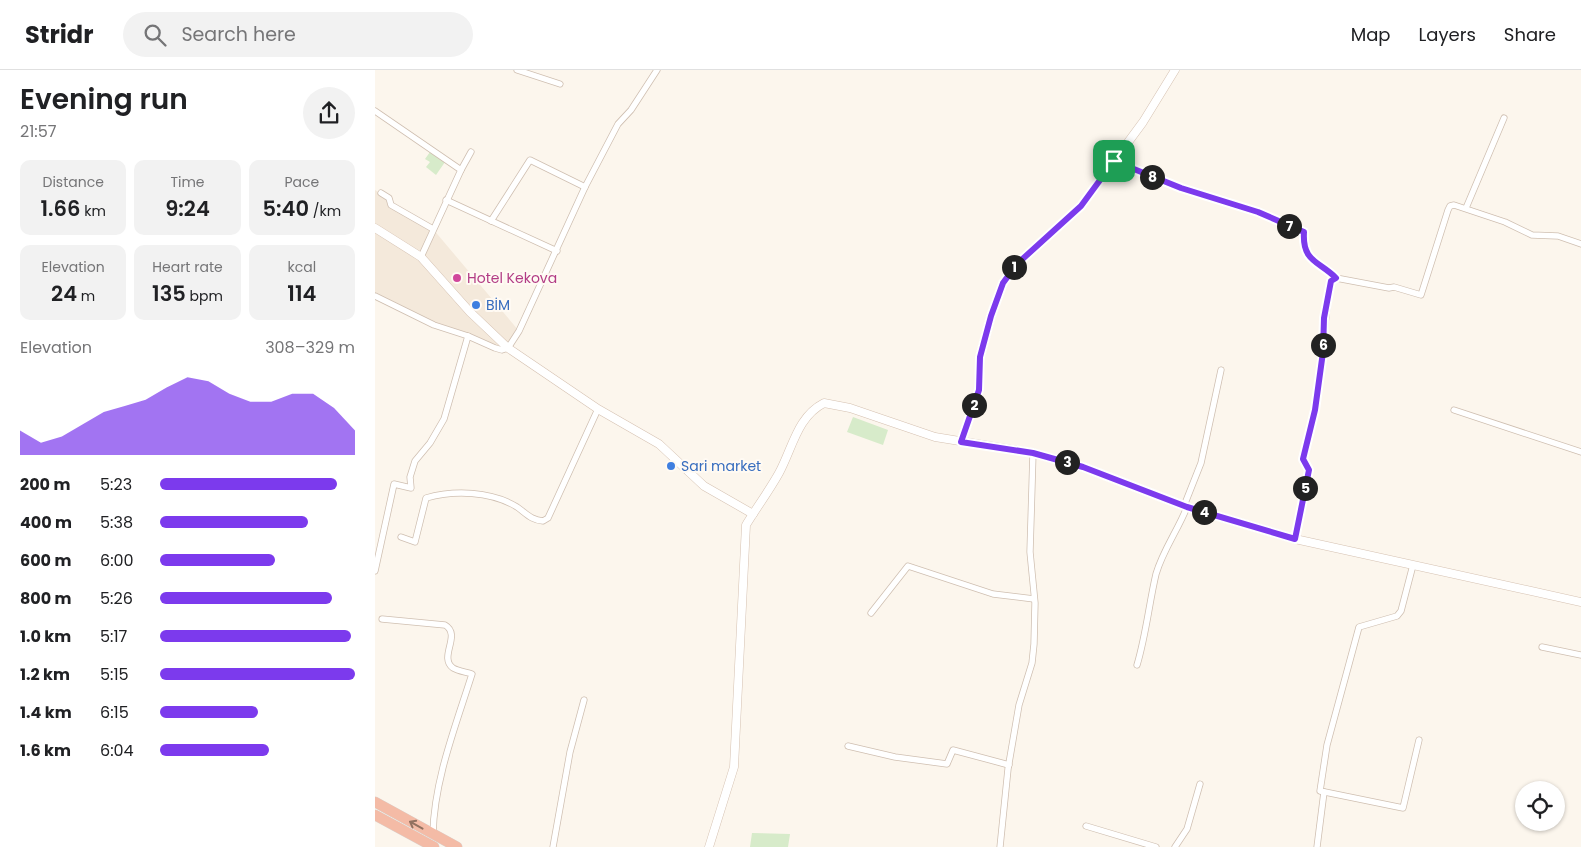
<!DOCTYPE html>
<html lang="en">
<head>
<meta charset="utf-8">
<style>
  :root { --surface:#fff; --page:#f2f2f2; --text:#202124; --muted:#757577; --line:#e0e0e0; --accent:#7c3aed }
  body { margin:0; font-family:Poppins,sans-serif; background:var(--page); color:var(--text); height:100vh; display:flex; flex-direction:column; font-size:19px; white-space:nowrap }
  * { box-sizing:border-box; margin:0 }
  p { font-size:16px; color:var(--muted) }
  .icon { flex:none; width:28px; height:28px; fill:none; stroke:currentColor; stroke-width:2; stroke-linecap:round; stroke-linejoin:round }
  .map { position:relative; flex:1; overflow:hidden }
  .drawer { display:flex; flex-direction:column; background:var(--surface); width:375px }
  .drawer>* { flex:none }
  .controls { position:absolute; left:1140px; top:711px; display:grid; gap:10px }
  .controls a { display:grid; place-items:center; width:50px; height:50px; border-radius:50%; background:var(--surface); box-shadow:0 1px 4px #0004; font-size:25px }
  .pin { position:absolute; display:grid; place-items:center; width:42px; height:42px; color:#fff; margin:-21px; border-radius:10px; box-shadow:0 2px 8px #0006 }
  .km { position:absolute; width:25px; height:25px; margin:-12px; border-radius:50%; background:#222; color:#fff; font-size:14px; line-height:25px; text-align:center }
  .round { display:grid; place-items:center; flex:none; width:52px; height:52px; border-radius:26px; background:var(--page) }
  .headline { display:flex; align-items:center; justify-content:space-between; height:85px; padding:0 20px }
  h1 { font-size:28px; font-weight:600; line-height:38px }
  .stats { display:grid; grid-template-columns:repeat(3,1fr); gap:8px; height:85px; padding:5px 20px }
  .stats div { display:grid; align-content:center; border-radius:10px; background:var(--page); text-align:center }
  .stats b { font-size:21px; font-weight:600 }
  .stats small { font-size:14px; font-weight:400 }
  .stats p { font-size:14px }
  .chart { height:140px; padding:10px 20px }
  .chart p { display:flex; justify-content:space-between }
  .chart svg { width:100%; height:90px; margin-top:5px; fill:var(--accent); opacity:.7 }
  ul { padding:0 20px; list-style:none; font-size:16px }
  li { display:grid; grid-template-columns:80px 60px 1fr; align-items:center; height:38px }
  li i { height:12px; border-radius:6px; background:var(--accent) }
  header { display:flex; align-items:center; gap:30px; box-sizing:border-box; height:70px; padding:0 25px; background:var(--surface); border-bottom:1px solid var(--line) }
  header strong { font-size:24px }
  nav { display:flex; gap:28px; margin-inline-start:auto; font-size:18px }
  .search { width:350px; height:45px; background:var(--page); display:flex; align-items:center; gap:12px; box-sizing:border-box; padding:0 18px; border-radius:28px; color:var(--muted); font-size:19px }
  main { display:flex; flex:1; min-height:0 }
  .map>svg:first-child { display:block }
  .residential { fill:#f4e9db }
  .green { fill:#d7ebca }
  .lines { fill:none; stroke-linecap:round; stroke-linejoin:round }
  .street-casing { stroke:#cfbfb1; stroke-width:7 }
  .secondary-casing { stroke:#d5c1b1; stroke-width:9 }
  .highway-casing { stroke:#d9d2ce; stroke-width:11 }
  .street { stroke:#fff; stroke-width:5.5 }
  .secondary { stroke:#fff; stroke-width:8 }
  .highway { stroke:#f4bba6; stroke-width:10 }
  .oneway { stroke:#917160 }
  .route-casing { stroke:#fff; stroke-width:10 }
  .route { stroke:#7c3aed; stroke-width:6 }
  .hotel-dot { fill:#d1479c; stroke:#fffaf3; stroke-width:2 }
  .shop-dot { fill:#3f7fe0; stroke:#fffaf3; stroke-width:2 }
  .labels { text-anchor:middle; stroke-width:4; stroke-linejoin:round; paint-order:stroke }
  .hotel-label { font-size:14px; fill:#b23c85; stroke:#fffaf3; text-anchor:start }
  .shop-label { font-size:14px; fill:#366cbe; stroke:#fffaf3; text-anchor:start }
</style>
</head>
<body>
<header>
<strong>Stridr</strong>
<div class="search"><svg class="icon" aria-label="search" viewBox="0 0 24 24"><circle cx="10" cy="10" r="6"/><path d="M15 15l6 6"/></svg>Search here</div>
<nav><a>Map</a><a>Layers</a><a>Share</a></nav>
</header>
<main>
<section class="drawer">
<div class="headline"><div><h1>Evening run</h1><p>21:57</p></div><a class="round"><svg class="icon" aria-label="share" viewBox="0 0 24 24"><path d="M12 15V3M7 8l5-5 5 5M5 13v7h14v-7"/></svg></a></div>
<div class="stats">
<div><p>Distance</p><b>1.66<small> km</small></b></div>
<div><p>Time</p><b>9:24</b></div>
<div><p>Pace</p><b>5:40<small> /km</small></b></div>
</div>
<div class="stats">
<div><p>Elevation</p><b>24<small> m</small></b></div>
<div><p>Heart rate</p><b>135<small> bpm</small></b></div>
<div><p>kcal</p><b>114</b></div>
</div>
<div class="chart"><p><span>Elevation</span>308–329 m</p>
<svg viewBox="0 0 160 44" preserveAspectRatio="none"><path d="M0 44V32L10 38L20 35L30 29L40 23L50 20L60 17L70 11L80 6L90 8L100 14L110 18L120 18L130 14L140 14L150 21L160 32V44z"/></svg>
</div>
<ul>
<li><b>200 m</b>5:23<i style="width:91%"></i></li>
<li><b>400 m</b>5:38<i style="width:76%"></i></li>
<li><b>600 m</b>6:00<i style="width:59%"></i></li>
<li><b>800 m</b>5:26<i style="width:88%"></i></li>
<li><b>1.0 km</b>5:17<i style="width:98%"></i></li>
<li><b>1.2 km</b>5:15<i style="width:100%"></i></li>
<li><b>1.4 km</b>6:15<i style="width:50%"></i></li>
<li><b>1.6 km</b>6:04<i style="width:56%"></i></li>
</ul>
</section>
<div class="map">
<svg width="1206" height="777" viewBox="0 0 1206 777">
  <rect width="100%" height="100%" fill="#fcf6ed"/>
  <!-- residential -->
  <polygon class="residential" points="0,120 14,128 16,135 58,159 144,261 127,280 59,255 0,226"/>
  <!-- green -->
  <g class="green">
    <polygon points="55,82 70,92 61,105 51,97 55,92 50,89"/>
    <polygon points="478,347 513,360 508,375 472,362"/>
    <polygon points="377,763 415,764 413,777 375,777"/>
  </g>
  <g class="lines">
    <defs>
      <g id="street">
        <polyline points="142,0 185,14"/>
        <polyline points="0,41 86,100 46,187"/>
        <path d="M739,91L806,118L883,142L929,162C927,192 944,190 961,208"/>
        <polyline points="86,100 96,82"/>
        <polyline points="6,123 14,128 16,135 58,159"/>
        <polyline points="71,130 182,181"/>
        <polyline points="1091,138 1129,48"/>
        <polyline points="116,151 155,90 210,117"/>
        <polyline points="0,226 59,255 93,266 120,278 127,280 133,278 144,261 210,117 243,54 256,40 282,0"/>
        <polyline points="1079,340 1206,382"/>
        <polyline points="809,436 826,393 846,300"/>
        <path d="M26,467L40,472L51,428C79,420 116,421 142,437C152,444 156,450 168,451L173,448L223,339"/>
        <path d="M920,469L934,400L929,389C932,373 937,357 940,341C948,297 948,254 956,211L961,208L1014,218L1019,217L1046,225L1073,140L1075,136L1079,135L1130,152L1157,165L1183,166L1206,174"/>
        <polyline points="1038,495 1026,541 1022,546 984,557 952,675 945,721 1028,738 1044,670"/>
        <polyline points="0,501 19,414 36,418 35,407 40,391 55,373 69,349 93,266"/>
        <polyline points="496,543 533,496 618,524 659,529"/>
        <path d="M7,549L70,555C87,565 63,587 78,598C83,601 91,602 97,604C81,655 59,710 58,764"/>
        <polyline points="1167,577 1206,585"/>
        <path d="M762,595C771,565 774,534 781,504C788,480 803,460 812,437"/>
        <polyline points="473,676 520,687 572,694 578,680 634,695"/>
        <polyline points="711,756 781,777"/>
        <polyline points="178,777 195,682 209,630"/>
        <polyline points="625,777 633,699 644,635 657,593 659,574 660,533 655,482 658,383"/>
        <polyline points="800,777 812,759 825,714"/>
        <polyline points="942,777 949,722"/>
      </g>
      <g id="secondary">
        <polyline points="0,158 46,187 95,242 133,278 223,339 284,374 329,416 378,444"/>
        <polyline points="586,372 604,320 605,287 616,246 628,213 642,194 706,136 768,52 800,0"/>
        <path d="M334,777L359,697L371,455C382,437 394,421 404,403C418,377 422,347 449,333L475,338L560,367L658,383L708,397L812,437L920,469L1206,532"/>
      </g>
      <g id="highway">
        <polyline points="0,732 82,777"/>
        <polyline points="0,745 59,777"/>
      </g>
    </defs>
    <!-- street casing -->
    <use href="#street" class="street-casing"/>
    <!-- secondary casing -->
    <use href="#secondary" class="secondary-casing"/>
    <!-- highway casing -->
    <use href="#highway" class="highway-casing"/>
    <!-- street -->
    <use href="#street" class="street"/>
    <!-- secondary -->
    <use href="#secondary" class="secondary"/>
    <!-- highway -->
    <use href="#highway" class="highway"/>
  </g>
  <!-- one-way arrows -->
  <defs><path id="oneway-shaft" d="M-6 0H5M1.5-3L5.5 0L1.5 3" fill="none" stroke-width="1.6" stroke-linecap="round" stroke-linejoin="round" transform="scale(1.25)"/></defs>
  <use class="oneway" href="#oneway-shaft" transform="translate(41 755) rotate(-151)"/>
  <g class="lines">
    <defs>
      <path id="route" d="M739,91L806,118L883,142L929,162C927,192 944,191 961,208L956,211L949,248L948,282L940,340L928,389L934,400L920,469L812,437L708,397L658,383L586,372L604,320L605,287L616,246L628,213L642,194L706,136Z"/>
    </defs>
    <!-- route casing -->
    <use href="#route" class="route-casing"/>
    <!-- route -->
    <use href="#route" class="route"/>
  </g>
  <!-- markers -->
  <circle class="hotel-dot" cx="82" cy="208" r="5"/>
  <g class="shop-dot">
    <circle cx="101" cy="235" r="5"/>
    <circle cx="296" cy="396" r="5"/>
  </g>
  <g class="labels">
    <!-- hotel labels -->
    <g class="hotel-label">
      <text x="92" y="213">Hotel Kekova</text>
    </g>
    <!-- shop labels -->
    <g class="shop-label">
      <text x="111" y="240">BİM</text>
      <text x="306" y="401">Sari market</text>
    </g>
  </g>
</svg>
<div class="controls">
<a><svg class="icon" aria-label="locate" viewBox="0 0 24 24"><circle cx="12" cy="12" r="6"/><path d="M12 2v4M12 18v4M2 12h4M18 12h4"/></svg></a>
</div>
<div class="pin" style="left:739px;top:91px;background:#1e9e55"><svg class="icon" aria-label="arrive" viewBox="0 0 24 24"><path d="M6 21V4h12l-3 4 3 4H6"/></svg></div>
<b class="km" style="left:639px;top:197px">1</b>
<b class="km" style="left:599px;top:335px">2</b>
<b class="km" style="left:692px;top:392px">3</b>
<b class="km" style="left:829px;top:442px">4</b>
<b class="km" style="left:930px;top:418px">5</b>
<b class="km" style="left:948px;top:275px">6</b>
<b class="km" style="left:914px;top:156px">7</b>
<b class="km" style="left:777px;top:107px">8</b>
</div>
</main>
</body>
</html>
